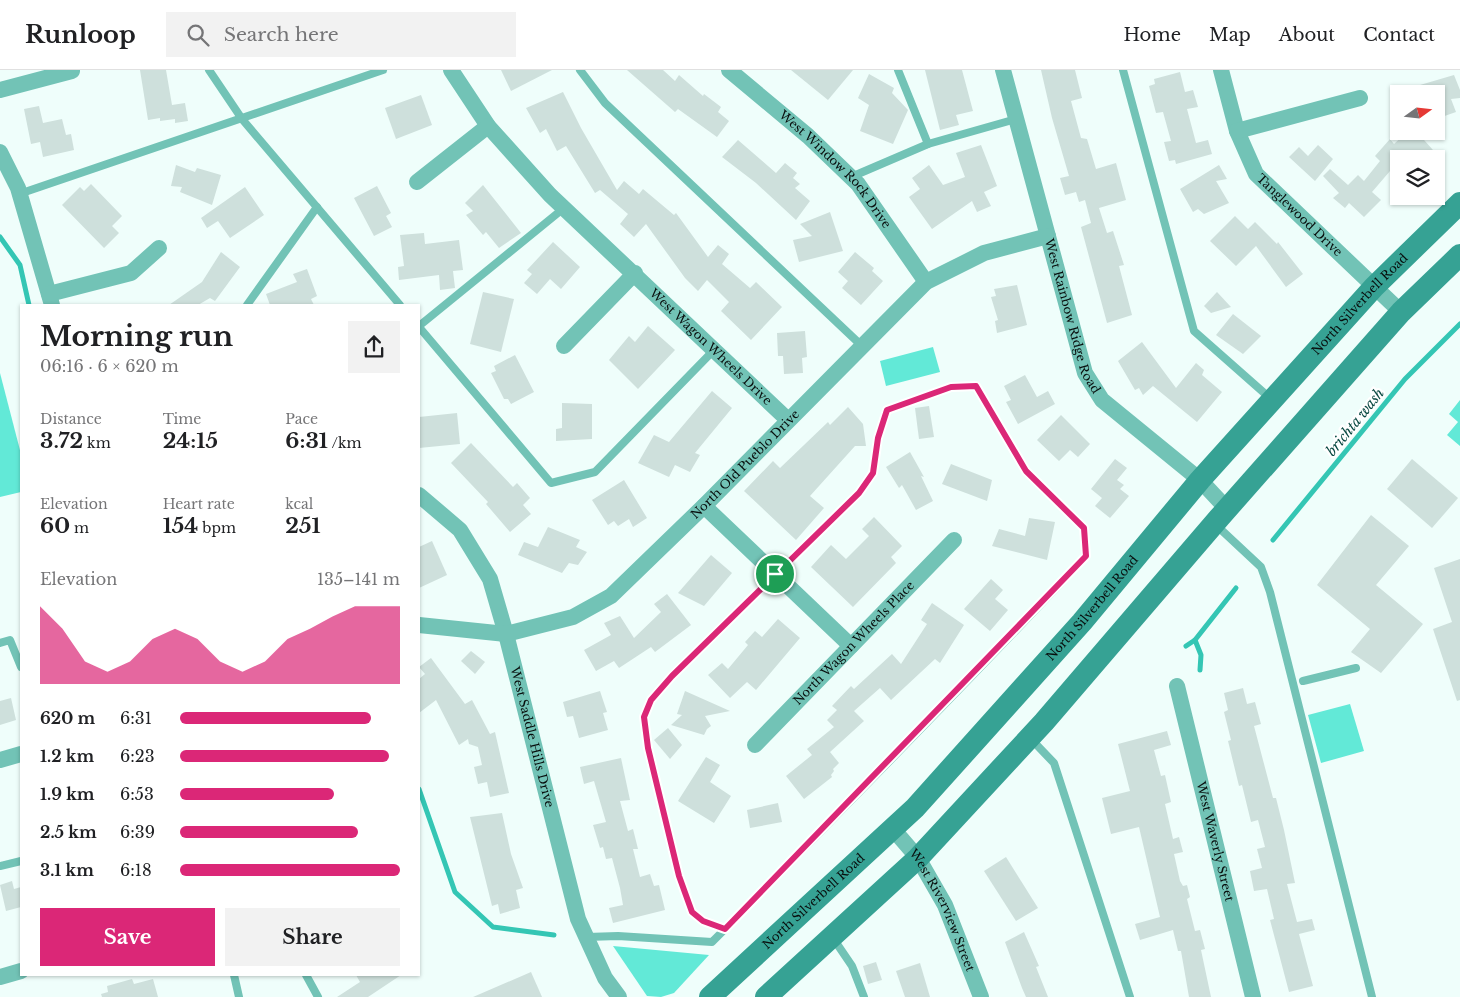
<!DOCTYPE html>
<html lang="en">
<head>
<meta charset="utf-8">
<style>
  :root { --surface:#fff; --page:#f2f2f2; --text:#202124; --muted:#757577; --line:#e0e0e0; --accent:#db2777 }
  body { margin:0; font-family:"Libre Baskerville",serif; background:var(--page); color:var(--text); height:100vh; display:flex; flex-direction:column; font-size:19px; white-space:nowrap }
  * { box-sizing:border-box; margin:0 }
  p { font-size:16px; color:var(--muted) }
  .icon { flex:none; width:28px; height:28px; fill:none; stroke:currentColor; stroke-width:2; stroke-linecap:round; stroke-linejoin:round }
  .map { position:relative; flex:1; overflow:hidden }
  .side { position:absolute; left:20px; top:234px; width:400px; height:672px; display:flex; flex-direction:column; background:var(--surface); border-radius:0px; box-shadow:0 1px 4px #0004 }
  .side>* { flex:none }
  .needle { width:32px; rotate:75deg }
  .buttons { position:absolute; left:1390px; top:15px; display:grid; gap:10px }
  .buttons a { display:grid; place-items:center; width:55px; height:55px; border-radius:0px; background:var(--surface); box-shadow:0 1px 4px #0004; font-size:25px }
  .pin { position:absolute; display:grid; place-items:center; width:42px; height:42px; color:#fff; margin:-21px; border:2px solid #fff; border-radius:50%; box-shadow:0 1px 5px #0007 }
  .round { display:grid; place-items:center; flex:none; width:52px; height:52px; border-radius:0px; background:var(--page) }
  .headline { display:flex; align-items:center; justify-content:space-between; height:85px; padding:0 20px }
  h1 { font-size:28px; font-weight:700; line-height:38px }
  .figures { display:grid; grid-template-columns:repeat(3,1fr); gap:8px; height:85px; padding:5px 20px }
  .figures div { display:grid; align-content:center }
  .figures b { font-size:21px; font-weight:700 }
  .figures small { font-size:14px; font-weight:400 }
  .figures p { font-size:14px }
  .chart { height:140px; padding:10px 20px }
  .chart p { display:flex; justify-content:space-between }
  .chart svg { width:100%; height:90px; margin-top:5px; fill:var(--accent); opacity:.7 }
  .action { display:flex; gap:10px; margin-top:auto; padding:10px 20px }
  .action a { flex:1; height:58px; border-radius:0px; background:var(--accent); color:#fff; font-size:20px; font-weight:700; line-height:58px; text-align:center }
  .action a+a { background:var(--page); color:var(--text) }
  ul { padding:0 20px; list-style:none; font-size:16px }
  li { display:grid; grid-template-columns:80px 60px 1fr; align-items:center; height:38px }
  li i { height:12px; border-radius:6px; background:var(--accent) }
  header { display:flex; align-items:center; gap:30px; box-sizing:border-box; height:70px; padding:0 25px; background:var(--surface); border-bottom:1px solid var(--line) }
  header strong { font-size:24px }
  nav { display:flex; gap:28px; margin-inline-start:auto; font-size:18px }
  .search { width:350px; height:45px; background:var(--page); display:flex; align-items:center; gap:12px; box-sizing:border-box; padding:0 18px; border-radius:0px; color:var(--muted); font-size:19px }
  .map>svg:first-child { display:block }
  .green { fill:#62e9d7 }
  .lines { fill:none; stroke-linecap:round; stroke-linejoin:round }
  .stream { stroke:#34c6b4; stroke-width:5 }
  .building { fill:#cee0dc }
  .lane { stroke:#72c3b6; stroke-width:8 }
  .street { stroke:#72c3b6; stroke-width:16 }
  .secondary { stroke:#36a294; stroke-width:22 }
  .route-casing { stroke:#fff; stroke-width:10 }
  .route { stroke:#db2777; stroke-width:6 }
  .labels { text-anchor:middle; stroke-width:4.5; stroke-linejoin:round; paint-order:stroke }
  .street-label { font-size:12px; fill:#080e0d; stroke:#fff }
  .water-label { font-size:14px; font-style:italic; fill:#094841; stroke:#fff }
</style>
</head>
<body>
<header>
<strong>Runloop</strong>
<div class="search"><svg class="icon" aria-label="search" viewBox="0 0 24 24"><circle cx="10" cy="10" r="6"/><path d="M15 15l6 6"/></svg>Search here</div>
<nav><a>Home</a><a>Map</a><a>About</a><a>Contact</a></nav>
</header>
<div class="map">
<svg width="1460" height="927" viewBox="0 0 1460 927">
  <rect width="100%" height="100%" fill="#effefb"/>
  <!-- green -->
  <g class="green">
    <polygon points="933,277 940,302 886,316 880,291"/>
    <polygon points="0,303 21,384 21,422 0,427"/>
    <polygon points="1460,330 1460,376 1447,365 1458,352 1449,344"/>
    <polygon points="1350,634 1364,681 1321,693 1308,645"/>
    <polygon points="613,876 709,885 674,923 661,927 647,926"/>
  </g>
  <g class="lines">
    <!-- stream -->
    <g class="stream">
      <polyline points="0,167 20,195 29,235"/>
      <polyline points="1273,470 1405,309 1460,254"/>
      <polyline points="1195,570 1201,585 1200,600"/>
      <polyline points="1186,576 1195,570 1236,518"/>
      <polyline points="419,719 455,822 493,857 554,865"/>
    </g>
  </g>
  <!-- building -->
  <g class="building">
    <polygon points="140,0 166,0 172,35 185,33 188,51 175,53 175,49 160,51 160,48 148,50"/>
    <polygon points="501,0 552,0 511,21"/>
    <polygon points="627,0 663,0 675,11 679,5 703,26 704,24 721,37 718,42 729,51 717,67 678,39 675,42"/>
    <polygon points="791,0 853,0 828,30"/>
    <polygon points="925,0 962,0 973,41 956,45 959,55 940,60"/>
    <polygon points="1041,0 1075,0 1082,28 1071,31 1081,68 1087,69 1096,99 1116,93 1126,130 1099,138 1107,163 1113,161 1124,195 1119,196 1132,245 1107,253 1081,157 1091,153 1085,130 1079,132 1076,122 1065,125 1060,108 1069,106 1052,48"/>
    <polygon points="1180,2 1185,22 1193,20 1198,37 1187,39 1196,73 1208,70 1212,84 1176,94 1175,90 1169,91 1164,72 1171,71 1163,42 1156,43 1149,16 1155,14 1154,9"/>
    <polygon points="869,4 894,18 892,23 908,40 893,74 860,61 869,35 858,28"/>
    <polygon points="1454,5 1460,20 1460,28 1451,29 1456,42 1436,49 1436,24 1403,24 1403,20"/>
    <polygon points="563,22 581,58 617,120 624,111 639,124 643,119 674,145 676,143 708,187 718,175 729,184 722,194 750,218 756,212 782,237 751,270 721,241 729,232 707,210 698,221 685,208 646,154 634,167 620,154 628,144 600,120 595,123 566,76 557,81 546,59 540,63 526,38"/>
    <polygon points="421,25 432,55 396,69 385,38"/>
    <polygon points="39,36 43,53 62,49 66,65 71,64 74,80 43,87 40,72 31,74 24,39"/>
    <polygon points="1408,61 1416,61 1441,89 1399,89 1399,110 1390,101 1372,122 1381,130 1364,147 1349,133 1345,138 1333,128 1339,123 1323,106 1330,99 1348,115 1358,105 1364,111 1380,91 1375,86 1390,69 1394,74"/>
    <polygon points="738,70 776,103 785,93 797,103 793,108 800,114 795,118 810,131 796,150 756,113 722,87"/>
    <polygon points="981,75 997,116 984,122 991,136 977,142 972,131 932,159 909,127 920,119 912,108 929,95 943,115 965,107 956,83"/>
    <polygon points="1318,75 1333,89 1315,111 1289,87 1299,77 1308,86"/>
    <polygon points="176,95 195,102 197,98 221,105 212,135 180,122 182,117 171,116"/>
    <polygon points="1219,95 1227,109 1216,111 1229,133 1204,144 1198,139 1193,142 1180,119"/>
    <polygon points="91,114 122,146 112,156 119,163 104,178 62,135 80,117 84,121"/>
    <polygon points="483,115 521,163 499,178 486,162 483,165 466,145 473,141 465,133"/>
    <polygon points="377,116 391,143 386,146 392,157 374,166 354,128"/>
    <polygon points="245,117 264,145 230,168 218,151 207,158 201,148"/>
    <polygon points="830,142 843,181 799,192 793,170 812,166 800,154"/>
    <polygon points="1235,146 1248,159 1255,152 1277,174 1278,172 1303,204 1286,217 1256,176 1236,196 1210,171"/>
    <polygon points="424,163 425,174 459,170 463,200 453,201 455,218 440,220 439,205 399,210 398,197 404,196 400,165"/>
    <polygon points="553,172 580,197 561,219 550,209 537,224 524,213 532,204 527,200"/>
    <polygon points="221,182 240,197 215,231 210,228 198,235 169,235 202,212"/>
    <polygon points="855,182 874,198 872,201 883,211 861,235 842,218 848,211 838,202"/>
    <polygon points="307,199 317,226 311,229 314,235 270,235 266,224 297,212 293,204"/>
    <polygon points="1017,215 1027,255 997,263 995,251 998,250 991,227 996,226 994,219"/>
    <polygon points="483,222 514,229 501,282 470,274"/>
    <polygon points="1217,222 1231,237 1211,243 1204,236"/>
    <polygon points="1233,244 1261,266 1243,284 1216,265"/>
    <polygon points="648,256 675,280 638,319 609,290 629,266 635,272"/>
    <polygon points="805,261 807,287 802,288 803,303 784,304 783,286 778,286 777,263"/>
    <polygon points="1142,272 1176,318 1196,293 1204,300 1202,305 1222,322 1197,352 1153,316 1143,325 1139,318 1135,320 1118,291"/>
    <polygon points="515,285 534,322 511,334 508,329 504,329 491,303 496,301 494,296"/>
    <polygon points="1025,305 1037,327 1048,321 1055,334 1018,354 1006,332 1011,330 1004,316"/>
    <polygon points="712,321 732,338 695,383 700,385 690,402 675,395 669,407 638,393 654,365 669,372"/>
    <polygon points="562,333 592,334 592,369 556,371 556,359 562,358"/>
    <polygon points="929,336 934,367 919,369 915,338"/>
    <polygon points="848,337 863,354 866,376 855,376 810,426 824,438 796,470 744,421 773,391 780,398 828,352 830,355"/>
    <polygon points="457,343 460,374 419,378 419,347"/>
    <polygon points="1061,345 1090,374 1078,387 1070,380 1059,391 1037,370"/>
    <polygon points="471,373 513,417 517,413 530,428 523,435 531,444 510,462 486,434 488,432 451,393"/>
    <polygon points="910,382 924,407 921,406 933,431 916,440 902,415 899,418 886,397"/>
    <polygon points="1115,389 1127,398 1117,410 1124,415 1120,419 1129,426 1110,448 1095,436 1102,428 1091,419"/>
    <polygon points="1412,389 1458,428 1432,458 1387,419"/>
    <polygon points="951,394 992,410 987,431 942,414"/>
    <polygon points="624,410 647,448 633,457 629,449 618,456 614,451 608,455 592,430"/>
    <polygon points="1371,445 1409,476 1376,515 1423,554 1381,603 1351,582 1370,559 1317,515"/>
    <polygon points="874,447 902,476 891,487 896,493 853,537 811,497 831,475 846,489 869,466 862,459"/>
    <polygon points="1029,448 1055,452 1047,490 992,476 999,459 1025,466"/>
    <polygon points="548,457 580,470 576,477 587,482 578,495 569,493 562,503 518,485 524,472 538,477"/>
    <polygon points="432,471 447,505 419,518 419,477"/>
    <polygon points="711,485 732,503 704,536 678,523"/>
    <polygon points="1460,489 1460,630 1457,631 1433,559 1452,552 1434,498"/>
    <polygon points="991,509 1003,520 995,529 1008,540 990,561 964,539"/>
    <polygon points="667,524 691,555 655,582 651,577 619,598 614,591 596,601 584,580 611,565 604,553 620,546 634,568 661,542 654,534"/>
    <polygon points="932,533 964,555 940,593 935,589 891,630 880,618 854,641 864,651 830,682 839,693 833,699 834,701 831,705 832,707 804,729 786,706 812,685 807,679 834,657 827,650 837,640 832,636 851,616 854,619 892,584 901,594 927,554 921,550"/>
    <polygon points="778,549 800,568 756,620 747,612 730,628 708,605 722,593 728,599 748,575 745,572 755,561 762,567"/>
    <polygon points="471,581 485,592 475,604 461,591"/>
    <polygon points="431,588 465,634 472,630 490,664 495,662 509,723 490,727 487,712 478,714 474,697 482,695 478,677 469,674 468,669 459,675 436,630 419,643 419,609 425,604 419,597"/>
    <polygon points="1243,618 1247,634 1255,632 1261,654 1254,656 1273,728 1276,728 1284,760 1295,813 1287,814 1297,852 1312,849 1315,860 1299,864 1313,916 1289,922 1270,850 1274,849 1267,819 1254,821 1250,801 1262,798 1257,779 1265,777 1258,750 1251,752 1242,715 1239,716 1228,671 1231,670 1224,642 1228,640 1224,623"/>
    <polygon points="600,621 607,642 603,643 608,660 579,668 573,646 567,647 563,632"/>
    <polygon points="685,621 730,641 705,646 711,656 707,659 704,665 671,655 682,645 677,644"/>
    <polygon points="11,628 16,650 0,655 0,631"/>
    <polygon points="668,658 682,675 670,689 654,670"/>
    <polygon points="1167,661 1171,675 1154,680 1161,706 1165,705 1171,732 1165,734 1173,769 1179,767 1183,782 1174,784 1180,811 1183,816 1187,815 1190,827 1187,829 1195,861 1200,860 1205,879 1201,880 1211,927 1189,927 1181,881 1178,881 1173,860 1140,870 1135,854 1160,847 1139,757 1111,764 1102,728 1130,721 1118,674"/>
    <polygon points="706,687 720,695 710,712 731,726 714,753 678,731"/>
    <polygon points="621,688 630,730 620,731 628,761 633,759 638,779 633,779 640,807 650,804 654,816 659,815 665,840 613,853 609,838 623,835 620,818 612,788 606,789 603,777 600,778 593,755 606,752 594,711 584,714 580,697"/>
    <polygon points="778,733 782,752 750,758 747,740"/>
    <polygon points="502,743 511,784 523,818 516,820 520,838 500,844 498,834 492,836 470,747"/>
    <polygon points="1006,787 1038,838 1016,851 984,801"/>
    <polygon points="12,811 14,819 21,817 21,837 6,841 0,815"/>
    <polygon points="1024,862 1039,896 1036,897 1048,927 1026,927 1022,918 1005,872"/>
    <polygon points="876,892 882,910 868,914 863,896"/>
    <polygon points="920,893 930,927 905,927 896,901"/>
    <polygon points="531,902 542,927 473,927"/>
    <polygon points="356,905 401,905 368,927 337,927 360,912"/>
    <polygon points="132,909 134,914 153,909 158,927 102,927 101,924 108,922 107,916"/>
  </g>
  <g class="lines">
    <!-- lane -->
    <g class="lane">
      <polyline points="209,0 242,49 400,235"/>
      <polyline points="580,0 605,33 862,276"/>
      <polyline points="898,0 928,74"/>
      <polyline points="1123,0 1194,261 1271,329"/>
      <polyline points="851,107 928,74 1016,49"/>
      <polyline points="19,124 383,0"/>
      <polyline points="247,235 317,137"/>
      <polyline points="419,256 564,138"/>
      <polyline points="419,257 551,413 595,402 714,280"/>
      <polyline points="1216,455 1261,497 1270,522 1372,927"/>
      <polyline points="0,573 10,570 21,597"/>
      <polyline points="1303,611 1356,598"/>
      <polyline points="1031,669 1054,693 1130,927"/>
      <polyline points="0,796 21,791"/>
      <path d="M587,867L618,866L712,872L725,859C846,735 968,613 1086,486L1084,458L1026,401L976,316L951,317L887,340L878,368L873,403L859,423L672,606L651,630L644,647L648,678L679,805L692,842L703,851L725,859"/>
      <polyline points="833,868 852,896 864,927"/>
      <polyline points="234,905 239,927"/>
      <polyline points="306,905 318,927"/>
    </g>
    <!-- street -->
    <g class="street">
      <path id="s1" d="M451,0L488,56L550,125L788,350"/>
      <path id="s2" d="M729,0L808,66L858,114L926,212"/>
      <path id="s3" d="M1003,0L1085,303L1102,330L1200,410L1227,439"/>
      <path id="s4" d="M1221,0L1237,61L1256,104L1401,242"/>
      <polyline points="0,20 72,1"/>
      <polyline points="1237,61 1360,28"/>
      <polyline points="0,82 18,118 52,235"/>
      <polyline points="417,112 488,56"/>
      <polyline points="49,224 131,203 159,178"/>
      <polyline points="564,276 635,203"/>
      <path id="s5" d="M419,425L460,460L490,509L506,564L578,849L605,908L619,927"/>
      <polyline points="704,436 851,576"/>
      <path id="s6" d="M419,555L506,564L573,547L611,526L704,436L926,212L984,183L1048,166"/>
      <path id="s7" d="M1177,616L1253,927"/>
      <path id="s8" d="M755,675L954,470"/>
      <polyline points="0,690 21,684"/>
      <path id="s9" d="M893,759L918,788L945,835L981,927"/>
      <polyline points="0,907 21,901"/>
    </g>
    <!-- secondary -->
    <g class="secondary">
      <path id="s10" d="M710,927L915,738L1082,552L1200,410L1374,217L1460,133"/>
      <polyline points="766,927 918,788 1044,652 1219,448 1401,242 1460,185"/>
    </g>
  </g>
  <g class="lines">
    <defs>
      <polygon id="route" points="976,316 1026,401 1084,458 1086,486 725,859 703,851 692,842 679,806 648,678 644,647 651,630 672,606 859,423 873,403 878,368 887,340 951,317"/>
    </defs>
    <!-- route casing -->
    <use href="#route" class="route-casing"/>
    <!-- route -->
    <use href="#route" class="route"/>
  </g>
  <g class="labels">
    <!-- street labels -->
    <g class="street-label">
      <text dy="4" stroke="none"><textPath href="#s2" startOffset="146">West Window Rock Drive</textPath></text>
      <text dy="4" stroke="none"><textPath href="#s4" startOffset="170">Tanglewood Drive</textPath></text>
      <text dy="4" stroke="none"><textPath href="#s10" startOffset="951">North Silverbell Road</textPath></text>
      <text dy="4" stroke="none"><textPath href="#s3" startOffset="256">West Rainbow Ridge Road</textPath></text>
      <text dy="4" stroke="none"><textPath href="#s1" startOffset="381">West Wagon Wheels Drive</textPath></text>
      <text dy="4" stroke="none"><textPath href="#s6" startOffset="388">North Old Pueblo Drive</textPath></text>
      <text dy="4" stroke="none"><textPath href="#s10" startOffset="546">North Silverbell Road</textPath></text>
      <text dy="4" stroke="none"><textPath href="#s8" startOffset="142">North Wagon Wheels Place</textPath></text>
      <text dy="4" stroke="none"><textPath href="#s5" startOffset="275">West Saddle Hills Drive</textPath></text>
      <text dy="4" stroke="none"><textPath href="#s7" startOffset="160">West Waverly Street</textPath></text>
      <text dy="4" stroke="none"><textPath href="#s10" startOffset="141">North Silverbell Road</textPath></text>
      <text dy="4" stroke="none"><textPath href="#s9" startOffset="96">West Riverview Street</textPath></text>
    </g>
    <!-- water labels -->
    <g class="water-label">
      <text transform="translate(1355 352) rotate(-51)" y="5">brichta wash</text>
    </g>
  </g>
</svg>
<div class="buttons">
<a><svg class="needle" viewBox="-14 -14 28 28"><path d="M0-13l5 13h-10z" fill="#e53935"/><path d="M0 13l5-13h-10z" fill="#757577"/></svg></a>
<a><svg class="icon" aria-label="layers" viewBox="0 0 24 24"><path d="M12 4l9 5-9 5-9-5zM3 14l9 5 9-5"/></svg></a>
</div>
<div class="pin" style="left:775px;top:504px;background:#1e9e55"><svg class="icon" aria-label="arrive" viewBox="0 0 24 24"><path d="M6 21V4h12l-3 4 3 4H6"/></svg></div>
<section class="side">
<div class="headline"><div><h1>Morning run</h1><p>06:16 · 6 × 620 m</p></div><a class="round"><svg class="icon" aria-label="share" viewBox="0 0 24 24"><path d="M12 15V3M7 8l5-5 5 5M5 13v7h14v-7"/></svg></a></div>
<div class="figures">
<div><p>Distance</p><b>3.72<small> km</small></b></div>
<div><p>Time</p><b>24:15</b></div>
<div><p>Pace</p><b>6:31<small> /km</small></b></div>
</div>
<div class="figures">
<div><p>Elevation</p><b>60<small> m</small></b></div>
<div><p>Heart rate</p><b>154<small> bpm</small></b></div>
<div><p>kcal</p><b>251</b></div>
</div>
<div class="chart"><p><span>Elevation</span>135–141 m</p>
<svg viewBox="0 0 160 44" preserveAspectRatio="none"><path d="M0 44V6L10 17L20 33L30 38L40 33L50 22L60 17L70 22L80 33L90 38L100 33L110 22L120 17L130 11L140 6L150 6L160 6V44z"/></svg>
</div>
<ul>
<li><b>620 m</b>6:31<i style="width:87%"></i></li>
<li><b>1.2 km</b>6:23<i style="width:95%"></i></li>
<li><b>1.9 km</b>6:53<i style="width:70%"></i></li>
<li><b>2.5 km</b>6:39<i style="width:81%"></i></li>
<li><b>3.1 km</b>6:18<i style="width:100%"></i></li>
</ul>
<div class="action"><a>Save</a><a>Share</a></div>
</section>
</div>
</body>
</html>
